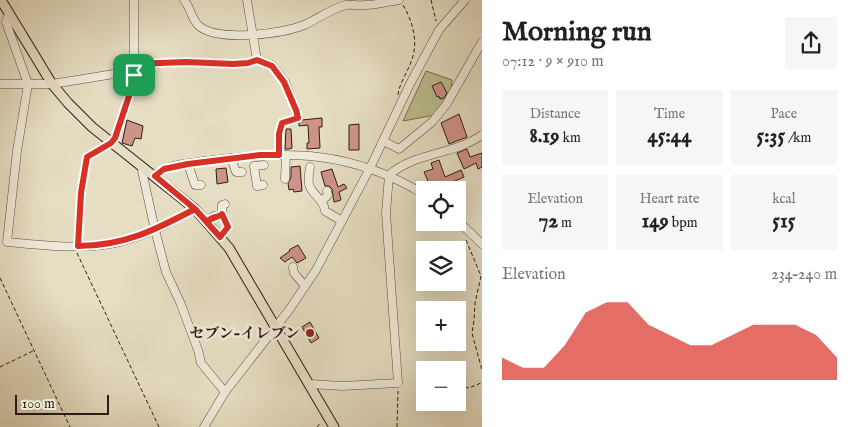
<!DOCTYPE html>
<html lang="en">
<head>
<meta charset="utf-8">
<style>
  :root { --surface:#fff; --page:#f6f6f6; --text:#222; --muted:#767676; --accent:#d93025 }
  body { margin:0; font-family:"IM FELL English","Noto Serif JP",serif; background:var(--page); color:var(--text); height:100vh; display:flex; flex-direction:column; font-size:19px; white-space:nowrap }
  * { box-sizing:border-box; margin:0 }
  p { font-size:16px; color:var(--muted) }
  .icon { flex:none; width:28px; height:28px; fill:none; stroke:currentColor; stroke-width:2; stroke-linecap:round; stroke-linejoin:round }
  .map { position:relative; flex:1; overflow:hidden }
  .panel { display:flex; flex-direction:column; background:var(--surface); width:375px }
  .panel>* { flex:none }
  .buttons { position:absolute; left:416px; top:181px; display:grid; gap:10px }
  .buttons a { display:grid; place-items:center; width:50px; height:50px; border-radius:0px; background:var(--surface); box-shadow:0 5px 20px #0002; font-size:25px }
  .scale { position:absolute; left:15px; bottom:12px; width:94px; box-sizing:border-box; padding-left:5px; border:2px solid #2d1c13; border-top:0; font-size:14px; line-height:18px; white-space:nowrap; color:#2d1c13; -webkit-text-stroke:4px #efead8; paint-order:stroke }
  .pin { position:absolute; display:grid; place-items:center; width:42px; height:42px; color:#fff; margin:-21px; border-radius:10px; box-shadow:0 2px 8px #0006 }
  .round { display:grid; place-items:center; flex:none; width:52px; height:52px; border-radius:0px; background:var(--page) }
  .overview { display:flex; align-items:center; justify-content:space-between; height:85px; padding:0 20px }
  h1 { font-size:28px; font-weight:800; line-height:38px }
  .figures { display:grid; grid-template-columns:repeat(3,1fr); gap:8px; height:85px; padding:5px 20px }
  .figures div { display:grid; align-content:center; border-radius:0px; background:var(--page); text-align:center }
  .figures b { font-size:21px; font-weight:800 }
  .figures small { font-size:14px; font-weight:400 }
  .figures p { font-size:14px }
  .chart { height:140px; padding:10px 20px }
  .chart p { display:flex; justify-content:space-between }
  .chart svg { width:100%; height:90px; margin-top:5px; fill:var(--accent); opacity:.7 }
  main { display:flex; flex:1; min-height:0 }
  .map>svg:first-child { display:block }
  .green { fill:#bcbf8f; stroke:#746e51 }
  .building { fill:#ce9387; stroke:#2d1c13 }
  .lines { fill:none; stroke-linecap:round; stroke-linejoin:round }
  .minor-casing { stroke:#5b4c3f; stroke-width:9 }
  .major-casing { stroke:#2d1c13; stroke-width:11 }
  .path { stroke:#2d1c13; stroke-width:1; stroke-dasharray:4 2.5; stroke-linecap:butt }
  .minor { stroke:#efead8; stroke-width:8 }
  .major { stroke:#e6dec3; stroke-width:9 }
  .route-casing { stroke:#fff; stroke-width:10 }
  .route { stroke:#d93025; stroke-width:6 }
  .poi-dot { fill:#8f2418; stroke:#efead8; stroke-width:2 }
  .labels { text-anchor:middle; stroke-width:5; stroke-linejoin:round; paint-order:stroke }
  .poi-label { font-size:15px; font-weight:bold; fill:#2d1c13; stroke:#efead8; text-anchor:end }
</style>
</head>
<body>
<main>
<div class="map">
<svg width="482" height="427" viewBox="0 0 482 427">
  <rect width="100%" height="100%" fill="#e6dec3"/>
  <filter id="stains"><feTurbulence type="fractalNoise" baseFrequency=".004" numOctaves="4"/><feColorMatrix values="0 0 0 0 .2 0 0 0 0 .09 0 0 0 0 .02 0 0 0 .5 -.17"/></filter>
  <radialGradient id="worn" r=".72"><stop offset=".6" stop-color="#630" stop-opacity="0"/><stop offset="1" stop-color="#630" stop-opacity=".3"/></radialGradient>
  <!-- green -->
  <polygon class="green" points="426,71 452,80 451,91 435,115 403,121"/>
  <!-- building -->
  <g class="building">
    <polygon points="441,82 447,93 444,98 440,99 439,96 437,97 432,86"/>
    <polygon points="459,114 467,137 449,144 441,123"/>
    <polygon points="322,118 322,127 319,127 320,148 307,149 307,143 309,143 308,125 299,126 299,123 302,120"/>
    <polygon points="127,120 143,126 141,139 135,138 132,146 122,143"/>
    <polygon points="359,124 359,150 349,150 349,125"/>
    <polygon points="286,129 291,129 292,148 289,149 285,149"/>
    <polygon points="467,149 470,157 482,153 482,167 478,169 476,163 464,169 457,153"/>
    <polygon points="439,160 445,177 461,170 464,177 448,184 450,186 446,189 437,190 434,185 431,188 424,172 433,169 431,163"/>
    <polygon points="300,166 302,191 294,192 293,189 289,190 288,183 291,177 291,167"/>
    <polygon points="226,168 228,182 217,184 216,169"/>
    <polygon points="332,169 338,187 344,184 347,188 339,192 341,200 334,202 332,189 329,186 325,186 321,172"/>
    <polygon points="298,245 306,258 297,263 292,257 285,262 280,258 290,251 289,250"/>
    <polygon points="310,322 319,338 311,343 302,327"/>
  </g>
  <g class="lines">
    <defs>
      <g id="minor">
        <path d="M184,0C191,8 191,19 199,26C218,42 282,34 304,25C318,19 330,9 346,5C352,4 358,6 365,5C376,5 388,2 399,0"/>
        <polyline points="247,0 257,60"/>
        <path d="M9,14L6,22L28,84L17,151L7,242C42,245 80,250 115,243C128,240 142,235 155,230L142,171L144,168"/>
        <polyline points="134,64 187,62 233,64 248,63 257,60 272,65 285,82 296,110 297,118 282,123 279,134 279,155"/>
        <polyline points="0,84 52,84 120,73 134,75"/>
        <polyline points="383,141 399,149 432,122 446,105 482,42"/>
        <polyline points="231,158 236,172 242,172"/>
        <polyline points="188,164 195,185 201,185"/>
        <path d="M310,167C309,173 308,178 309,184C311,195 324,198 325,211L342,221"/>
        <path d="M155,176C167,163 189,164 205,161C287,150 352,150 425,195"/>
        <polyline points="285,179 286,155"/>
        <polyline points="263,185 257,186 254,166 264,165"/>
        <polyline points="322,201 328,195 327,191"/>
        <polyline points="195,209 155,230 166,272 180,302 198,350 201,363 225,392"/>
        <polyline points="458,221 482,244"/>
        <polyline points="207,222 214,216 220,216 222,211 222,205 225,204"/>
        <polyline points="220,237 228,227 222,213"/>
        <polyline points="78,246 81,193 87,157 111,143 115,138 130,93 134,75 134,0"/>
        <polyline points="293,267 294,273 305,286"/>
        <path d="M310,384L342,386L398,383L386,213L389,175C415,152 454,155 482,135"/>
        <polyline points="204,427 225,392 289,310 316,270 370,168 410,84 439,30 465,0"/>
      </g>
      <polyline id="major" points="1,0 52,84 68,103 92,127 195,209 229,248 334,427"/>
    </defs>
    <!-- minor casing -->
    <use href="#minor" class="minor-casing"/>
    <!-- major casing -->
    <use href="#major" class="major-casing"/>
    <!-- path -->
    <g class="path">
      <polyline points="431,0 436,21"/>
      <path d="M398,95C399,84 407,73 411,62C419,43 413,22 403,5"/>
      <polyline points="466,240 481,276 475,303 474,320 472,333 482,370"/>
      <polyline points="77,253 159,427"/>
      <polyline points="0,278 70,427"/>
      <polyline points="0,367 33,351"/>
      <path d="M458,387C467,389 474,387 482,382"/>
      <polyline points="317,427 321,422"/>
      <polyline points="397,427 398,391"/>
    </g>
    <!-- minor -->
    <use href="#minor" class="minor"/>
    <!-- major -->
    <use href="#major" class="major"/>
  </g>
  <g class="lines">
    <defs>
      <path id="route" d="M134,75L130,93L115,138L111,143L87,157L81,193L78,246C124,246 155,230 195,209L220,237L228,227L222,214C218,218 212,216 207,222L195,209L155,176L164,169L188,164L260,155H279V134L282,123L298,118L296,110L284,82L272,66L257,60L248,63L233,64L186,62L134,64V75"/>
    </defs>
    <!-- route casing -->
    <use href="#route" class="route-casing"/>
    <!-- route -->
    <use href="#route" class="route"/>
  </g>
  <!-- markers -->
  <circle class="poi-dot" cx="310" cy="333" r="5"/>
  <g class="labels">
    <!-- poi labels -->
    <g class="poi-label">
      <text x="300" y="338">セブン-イレブン</text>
    </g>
  </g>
  <rect width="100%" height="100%" filter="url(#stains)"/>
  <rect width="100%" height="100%" fill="url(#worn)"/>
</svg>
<div class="buttons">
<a><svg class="icon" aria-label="locate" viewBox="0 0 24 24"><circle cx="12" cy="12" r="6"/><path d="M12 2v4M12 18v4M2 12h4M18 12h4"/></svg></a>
<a><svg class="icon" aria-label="layers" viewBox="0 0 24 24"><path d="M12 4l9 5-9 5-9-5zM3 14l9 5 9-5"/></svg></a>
<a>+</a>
<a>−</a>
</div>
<div class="scale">100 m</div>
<div class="pin" style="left:134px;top:75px;background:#1e9e55"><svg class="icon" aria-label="arrive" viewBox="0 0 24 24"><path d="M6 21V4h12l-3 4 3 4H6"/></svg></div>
</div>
<section class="panel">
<div class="overview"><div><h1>Morning run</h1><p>07:12 · 9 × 910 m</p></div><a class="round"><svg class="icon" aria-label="share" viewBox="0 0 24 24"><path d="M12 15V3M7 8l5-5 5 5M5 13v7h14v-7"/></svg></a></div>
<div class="figures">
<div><p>Distance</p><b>8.19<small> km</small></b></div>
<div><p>Time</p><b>45:44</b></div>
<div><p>Pace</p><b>5:35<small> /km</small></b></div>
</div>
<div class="figures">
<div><p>Elevation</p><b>72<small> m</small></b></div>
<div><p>Heart rate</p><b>149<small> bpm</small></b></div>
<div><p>kcal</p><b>515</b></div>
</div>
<div class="chart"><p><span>Elevation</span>234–240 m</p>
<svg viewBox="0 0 160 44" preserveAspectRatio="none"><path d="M0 44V33L10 38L20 38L30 27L40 11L50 6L60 6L70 17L80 22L90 27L100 27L110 22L120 17L130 17L140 17L150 22L160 33V44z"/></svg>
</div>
</section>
</main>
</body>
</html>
